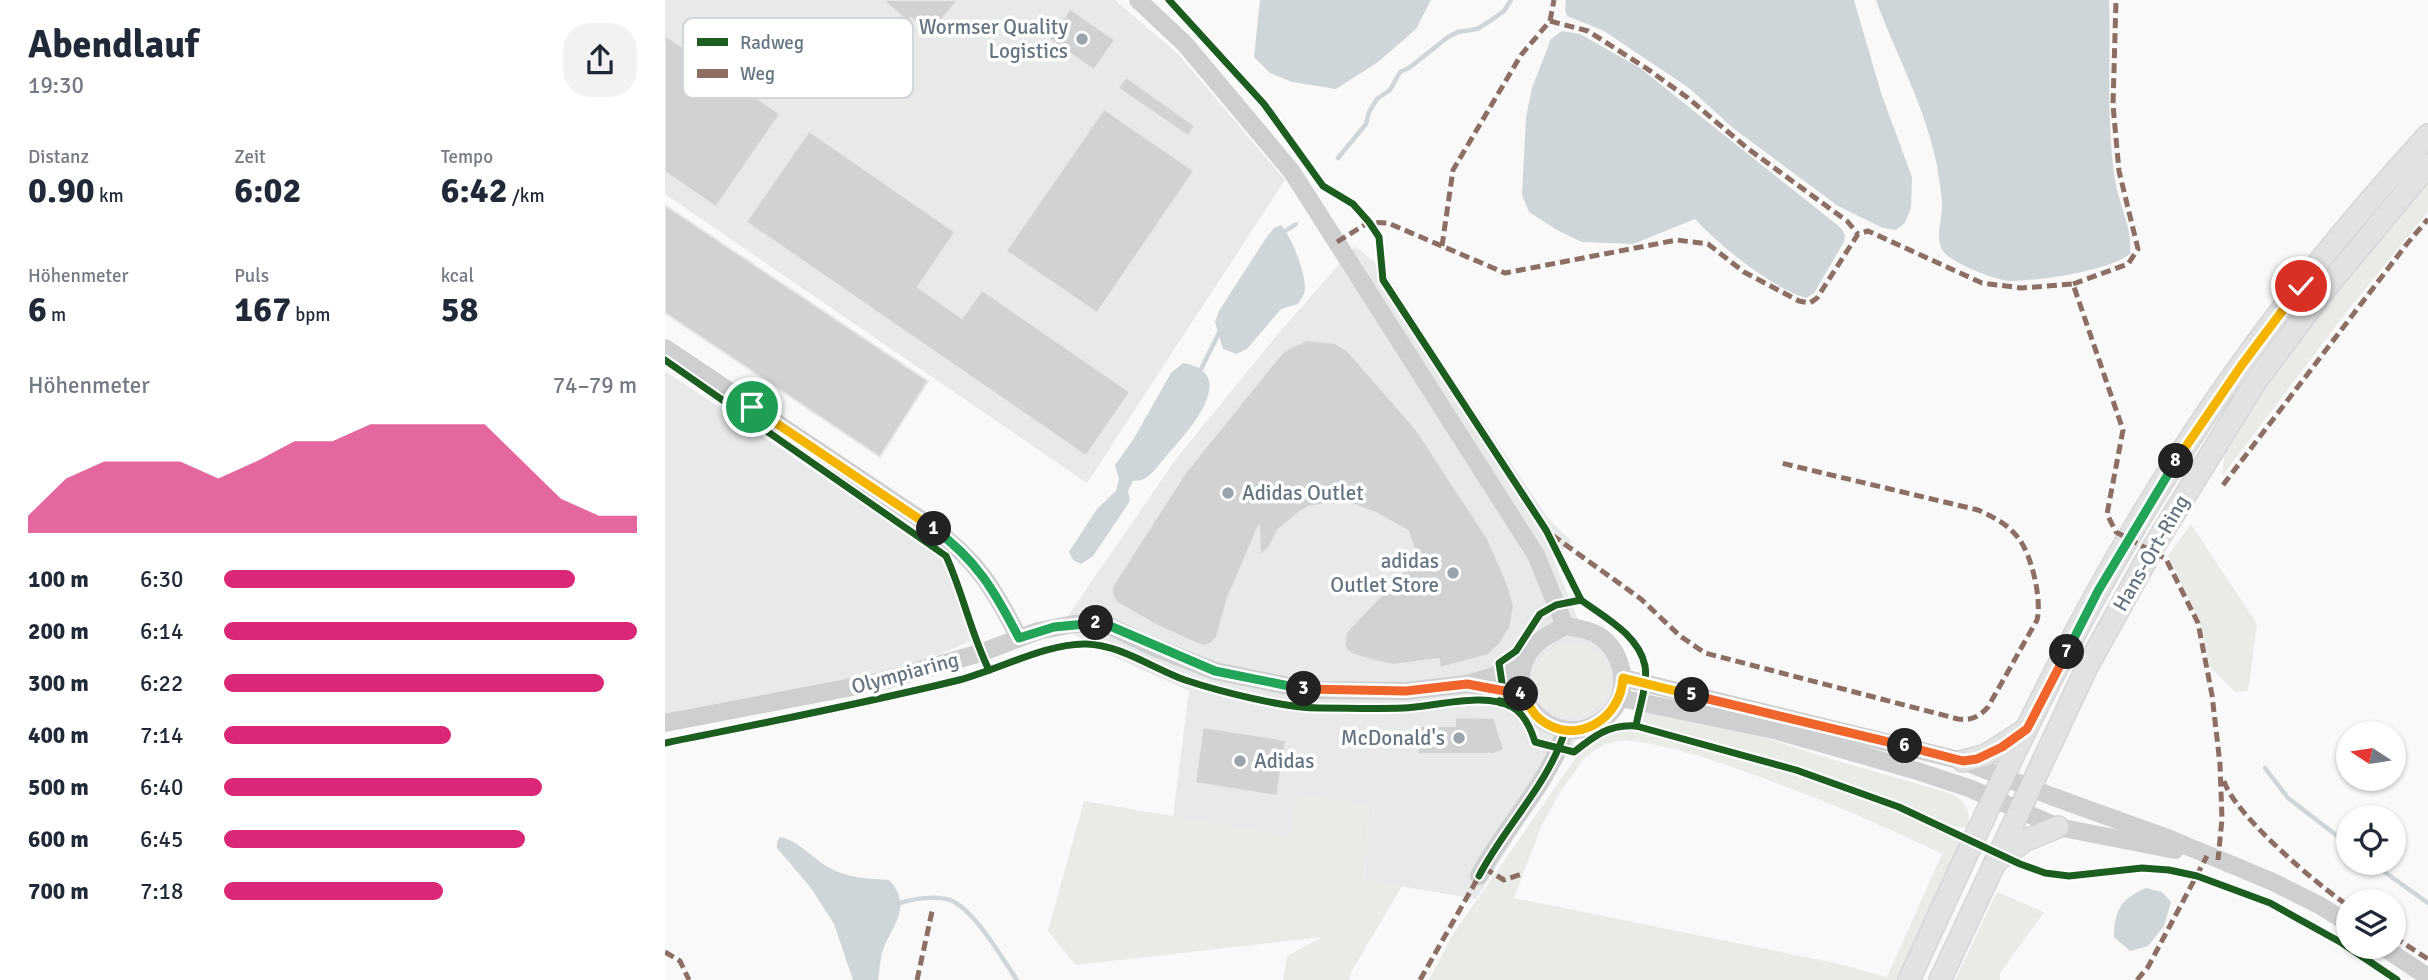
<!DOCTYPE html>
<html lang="de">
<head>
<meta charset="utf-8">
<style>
  :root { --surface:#fff; --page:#f2f2f3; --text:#1f2937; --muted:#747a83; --accent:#db2777 }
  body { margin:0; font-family:Signika,sans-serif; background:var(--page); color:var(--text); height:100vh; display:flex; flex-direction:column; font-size:26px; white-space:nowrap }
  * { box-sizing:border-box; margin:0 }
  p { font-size:23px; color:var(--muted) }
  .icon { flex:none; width:38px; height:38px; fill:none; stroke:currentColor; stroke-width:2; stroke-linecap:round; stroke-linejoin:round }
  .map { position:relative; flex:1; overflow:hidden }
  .side { display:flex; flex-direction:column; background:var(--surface); width:665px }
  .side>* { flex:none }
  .needle { width:46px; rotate:282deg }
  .fabs { position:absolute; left:1671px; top:721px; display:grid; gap:14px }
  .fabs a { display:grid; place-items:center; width:70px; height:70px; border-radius:50%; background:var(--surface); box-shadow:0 2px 5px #0004; font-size:35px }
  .pin { position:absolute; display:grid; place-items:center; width:60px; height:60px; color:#fff; margin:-30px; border:4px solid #fff; border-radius:50%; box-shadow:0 2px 7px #0007 }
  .km { position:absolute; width:35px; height:35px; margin:-18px; border-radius:50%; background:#222; color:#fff; font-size:19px; line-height:35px; text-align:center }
  .round { display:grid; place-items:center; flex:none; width:74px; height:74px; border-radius:28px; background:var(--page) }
  .summary { display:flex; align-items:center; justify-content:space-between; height:119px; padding:0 28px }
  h1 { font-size:38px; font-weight:800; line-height:52px }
  .metrics { display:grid; grid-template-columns:repeat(3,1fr); gap:10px; height:119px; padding:7px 28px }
  .metrics div { display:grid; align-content:center }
  .metrics b { font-size:35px; font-weight:800 }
  .metrics small { font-size:19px; font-weight:400 }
  .metrics p { font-size:19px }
  .chart { height:196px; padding:14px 28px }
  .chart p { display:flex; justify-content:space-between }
  .chart svg { width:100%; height:126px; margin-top:7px; fill:var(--accent); opacity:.7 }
  ul { padding:0 28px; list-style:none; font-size:23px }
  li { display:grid; grid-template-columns:112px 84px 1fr; align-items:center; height:52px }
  li i { height:18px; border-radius:9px; background:var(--accent) }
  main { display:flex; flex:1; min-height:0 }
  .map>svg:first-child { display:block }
  .built { fill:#e8e9e9 }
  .green { fill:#e8ebe6; fill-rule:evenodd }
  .water { fill:#ced6d9 }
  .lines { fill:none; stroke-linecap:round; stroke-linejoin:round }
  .stream { stroke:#ced6d9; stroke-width:4.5 }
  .building { fill:#d0d2d3; stroke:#e8e8e8; stroke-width:2 }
  .major-casing { stroke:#d5d6d7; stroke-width:24 }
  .minor { stroke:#cecfd0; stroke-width:18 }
  .major { stroke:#e1e2e2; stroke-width:21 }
  .quiet { stroke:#8d6e63; stroke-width:5; stroke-dasharray:10 5; stroke-linecap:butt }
  .cycleway-casing { stroke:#fff; stroke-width:11 }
  .cycleway { stroke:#1b5e20; stroke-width:7 }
  .split-1-casing { stroke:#fff; stroke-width:14 }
  .split-2-casing { stroke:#fff; stroke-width:14 }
  .split-3-casing { stroke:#fff; stroke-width:14 }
  .split-4-casing { stroke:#fff; stroke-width:14 }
  .split-5-casing { stroke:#fff; stroke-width:14 }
  .split-6-casing { stroke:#fff; stroke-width:14 }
  .split-7-casing { stroke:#fff; stroke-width:14 }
  .split-8-casing { stroke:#fff; stroke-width:14 }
  .split-9-casing { stroke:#fff; stroke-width:14 }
  .split-1 { stroke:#f5b400; stroke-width:9 }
  .split-2 { stroke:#22a559; stroke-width:9 }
  .split-3 { stroke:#22a559; stroke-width:9 }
  .split-4 { stroke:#f0652b; stroke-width:9 }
  .split-5 { stroke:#f5b400; stroke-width:9 }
  .split-6 { stroke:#f0652b; stroke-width:9 }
  .split-7 { stroke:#f0652b; stroke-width:9 }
  .split-8 { stroke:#22a559; stroke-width:9 }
  .split-9 { stroke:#f5b400; stroke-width:9 }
  .poi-dot { fill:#99a4ac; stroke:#fff; stroke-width:2.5 }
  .labels { text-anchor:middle; stroke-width:7; stroke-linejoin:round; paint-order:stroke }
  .poi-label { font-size:21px; fill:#657683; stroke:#fff; text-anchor:end }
  .street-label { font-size:21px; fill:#657683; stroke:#fff }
  .key { fill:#fff; stroke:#d1d6da; stroke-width:2 }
  .key-label { font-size:19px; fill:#657683 }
</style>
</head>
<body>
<main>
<section class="side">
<div class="summary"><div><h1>Abendlauf</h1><p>19:30</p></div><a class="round"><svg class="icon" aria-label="share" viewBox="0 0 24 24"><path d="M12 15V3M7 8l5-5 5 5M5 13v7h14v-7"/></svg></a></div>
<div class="metrics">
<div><p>Distanz</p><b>0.90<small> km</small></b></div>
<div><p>Zeit</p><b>6:02</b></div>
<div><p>Tempo</p><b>6:42<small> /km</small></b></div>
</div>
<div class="metrics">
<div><p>Höhenmeter</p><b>6<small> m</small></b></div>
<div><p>Puls</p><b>167<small> bpm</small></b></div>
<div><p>kcal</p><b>58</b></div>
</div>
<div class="chart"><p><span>Höhenmeter</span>74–79 m</p>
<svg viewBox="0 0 160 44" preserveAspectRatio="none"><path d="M0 44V38L10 25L20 19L30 19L40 19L50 25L60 19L70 12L80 12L90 6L100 6L110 6L120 6L130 19L140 32L150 38L160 38V44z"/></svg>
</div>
<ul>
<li><b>100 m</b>6:30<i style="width:85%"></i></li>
<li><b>200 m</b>6:14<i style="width:100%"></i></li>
<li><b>300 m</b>6:22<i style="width:92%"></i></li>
<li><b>400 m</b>7:14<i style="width:55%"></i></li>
<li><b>500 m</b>6:40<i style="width:77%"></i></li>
<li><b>600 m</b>6:45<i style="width:73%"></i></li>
<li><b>700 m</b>7:18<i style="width:53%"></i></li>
</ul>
</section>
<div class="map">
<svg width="1763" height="980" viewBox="0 0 1763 980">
  <rect width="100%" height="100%" fill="#f9f9f9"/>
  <!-- built -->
  <g class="built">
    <polygon points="0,0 450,0 514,55 620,180 422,483 0,194"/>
    <polygon points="690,246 721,272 742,308 883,518 907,542 888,558 912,617 920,624 943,636 953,709 911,740 811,899 700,880 704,804 624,836 508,817 524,691 436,651 396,626 511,459 613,334"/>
    <polygon points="0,371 275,556 310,639 239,670 0,717"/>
  </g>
  <!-- green -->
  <g class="green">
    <polygon points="1763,177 1763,212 1687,305 1557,476 1561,442 1666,293"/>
    <polygon points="1526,524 1592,624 1583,691 1570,692 1545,667 1535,622 1503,555"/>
    <circle cx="907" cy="680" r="38"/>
    <path d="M977,712L1059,726L1089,734L1166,759L1284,793C1301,800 1306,811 1303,828L1283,826L1235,804L1152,773L1087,752L987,727L977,720Z"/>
    <path d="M953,729L976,731L1103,765L1233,811L1289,836L1299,843L1238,980H764L788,934L914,753L925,742ZM958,740C1009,745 1056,763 1103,780C1163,802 1220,826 1277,854L1222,977L1170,963L849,898L876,827L895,792L921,756L940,744Z"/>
    <polygon points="632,794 704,804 700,879 737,886 687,971 684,980 618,980 622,956 657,937 411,965 383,931 419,801 624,836"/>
    <polygon points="1332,892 1379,912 1335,973 1335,980 1290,980"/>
  </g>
  <!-- water -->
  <g class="water">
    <polygon points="595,0 766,0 751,29 713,62 671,89 627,82 605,73 589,57"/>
    <polygon points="901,0 1189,0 1216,93 1247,177 1246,208 1240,223 1231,230 1218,228 1173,206 1068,128 1024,88 939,31 902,16 900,10"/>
    <path d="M1211,0H1444C1446,60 1441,120 1450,180C1454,205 1468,229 1465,254C1444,271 1373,281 1346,281C1332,281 1286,263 1278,251C1269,238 1278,218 1277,203C1276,191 1274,178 1272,166C1261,108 1231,55 1211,0Z"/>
    <path d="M897,31L915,34L975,68L1176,228L1180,235L1179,242L1149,293L1141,298C1105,287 1055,246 1030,219L968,244L917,242L892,230L864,212L857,195L861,117L867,88L886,39Z"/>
    <path d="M616,225C626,235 644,280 639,294C638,297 635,300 633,304L616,309L582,349L571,354L558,349L550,322L554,311L601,238L609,228Z"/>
    <path d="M518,363C577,373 522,433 502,455C496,462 487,475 479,479C475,481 471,480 468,481L463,491L465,501L428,556L416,564L408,560L404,552L432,509L451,491L454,479L450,465L468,440L506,373Z"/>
    <path d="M115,837C134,841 147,858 163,867C181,878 203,879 224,880C247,905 230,922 219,947C215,956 215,969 213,980H188L169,924L146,888L112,848V842Z"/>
    <path d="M1481,888L1497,892L1506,902L1499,926L1483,946L1465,951L1449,937C1449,910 1456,899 1481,888Z"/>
  </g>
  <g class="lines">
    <!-- stream -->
    <g class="stream">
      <polyline points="673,158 701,124 704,112 712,99 725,90 735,72 744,68 783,37 793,32 812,29 825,21 839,11 846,0"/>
      <polyline points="622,230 631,224"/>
      <polyline points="536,369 554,333"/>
      <polyline points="1600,768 1623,798 1684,845"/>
      <polyline points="1707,863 1763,903"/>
      <path d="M235,903C247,899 272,895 285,900C309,909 337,958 352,980"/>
    </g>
  </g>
  <!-- building -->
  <g class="building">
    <polygon points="218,0 293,0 265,34 246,18 243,22"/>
    <polygon points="405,9 450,40 429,70 384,39"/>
    <polygon points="0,35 115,114 51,207 0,172"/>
    <polygon points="461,77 530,126 523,136 453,88"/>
    <polygon points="439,109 529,171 432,313 341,251"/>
    <polygon points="144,131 290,232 253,287 297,318 317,290 465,392 421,456 81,222"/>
    <polygon points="0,205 263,381 215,457 0,313"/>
    <polygon points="642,340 670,343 683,351 751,429 823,539 843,585 849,606 845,628 834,645 823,655 775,668 774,659 729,665 702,659 687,654 682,650 679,644 682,631 752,558 743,531 711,513 687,504 672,502 643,507 632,514 613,530 605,546 595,556 594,525 562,600 552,637 547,643 540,646 530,643 493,626 451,602 447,594 447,587 520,473 616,354 624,348"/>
    <polygon points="790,717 829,718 839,750 828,754 753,754 754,726 790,726"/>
    <polygon points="538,727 621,740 612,796 530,783"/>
  </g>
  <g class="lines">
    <defs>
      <g id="major">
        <polyline points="1298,761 1321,755 1360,730"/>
        <polyline points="1330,862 1361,840 1393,827"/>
        <path d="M1244,980C1315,826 1384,670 1471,525C1554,385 1654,254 1763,135"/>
        <polyline points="1275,980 1422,667 1489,546 1591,381 1656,294 1763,165"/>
      </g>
    </defs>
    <!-- major casing -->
    <use href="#major" class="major-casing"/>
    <!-- minor -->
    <g class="minor">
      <polyline points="473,0 520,44 627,172 871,555 900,626"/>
      <path d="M0,348L264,525C312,560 328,587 354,638"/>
      <path d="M900,626C910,628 921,629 931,634C953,646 963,676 954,699C950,710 940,720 929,725C884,747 835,693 865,651C874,639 887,633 900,626Z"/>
      <polyline points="958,678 1298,761 1386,796 1505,839 1608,882 1656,906 1684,924"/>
      <polyline points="803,684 858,694"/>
      <polyline points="955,698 1109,730 1246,769 1304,788 1393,827 1510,850"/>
      <polyline points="0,723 218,681 315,653 373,631 409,624 438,623 486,646 550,671 643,690 741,691 802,684 858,667"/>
      <path d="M814,876C840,826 883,785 900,731"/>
      <polyline points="1718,947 1763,977"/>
    </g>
    <!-- major -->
    <use href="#major" class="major"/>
    <!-- quiet -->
    <g class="quiet">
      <polyline points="885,21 923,31 981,68 1023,98 1082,148 1182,221 1193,234"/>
      <polyline points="672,242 704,222 723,223 840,273 1012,240 1043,244 1079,272 1134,301 1145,303 1152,298 1193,234 1203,231 1317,283 1356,288 1408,284 1458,430 1442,514 1451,532 1501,559 1533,623 1547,695 1555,764 1557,819 1553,860"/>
      <polyline points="777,246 788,170 856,55 885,21 889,0"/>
      <polyline points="1408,284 1463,264 1473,249 1454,171 1448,105 1451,0"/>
      <polyline points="1558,485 1741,245 1763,219"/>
      <path d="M887,535L976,599L1015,636L1040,653L1293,719C1306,721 1314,717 1323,707L1372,620C1377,600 1367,556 1354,539C1344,525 1329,517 1313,510L1116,463"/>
      <path d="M1559,781C1568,813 1653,886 1684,906"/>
      <polyline points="819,868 839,880 857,874"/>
      <polyline points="1729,937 1763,959"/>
      <polyline points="0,952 15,961 24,980"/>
      <polyline points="252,980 268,907"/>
      <polyline points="755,980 814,876"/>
      <polyline points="1472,980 1483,967 1542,856"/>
    </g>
    <defs>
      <g id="cycleway">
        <polyline points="504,0 599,104 658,186 688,204 704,222 714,237 718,280 881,530 916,600"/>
        <path d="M0,360L281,556C298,593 306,634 324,670"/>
        <path d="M836,703L837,683L834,663L851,651L875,614L891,605L916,600C939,617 974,635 980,666C983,684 974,708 971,726"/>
        <path d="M0,743C98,723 197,704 294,680C332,670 383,643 421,644C456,645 487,668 520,680C553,691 619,708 654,708C682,708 710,709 738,708C768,707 821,691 847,707C860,714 866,729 870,742L909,752C929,736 944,724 971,726L1131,770L1234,807L1355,864L1380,873L1404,876L1477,868L1504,870L1532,876L1605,903L1677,943L1732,980"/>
        <path d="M814,876C840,826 883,785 900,731"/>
      </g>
    </defs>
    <!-- cycleway casing -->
    <use href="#cycleway" class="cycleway-casing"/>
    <!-- cycleway -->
    <use href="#cycleway" class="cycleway"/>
  </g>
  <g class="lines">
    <defs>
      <polyline id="split-1" points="87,407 269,529"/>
      <path id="split-2" d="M269,529C312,560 330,592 354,638L389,627L431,623"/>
      <polyline id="split-3" points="431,623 438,623 550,671 639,689"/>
      <polyline id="split-4" points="639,689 741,691 802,684 856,694"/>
      <path id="split-5" d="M856,694C863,701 866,713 876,720C911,747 956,719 958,678L1027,695"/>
      <polyline id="split-6" points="1027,695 1240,746"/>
      <polyline id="split-7" points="1240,746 1298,761 1312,759 1337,747 1362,729 1402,652"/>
      <polyline id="split-8" points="1402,652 1433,591 1511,461"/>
      <polyline id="split-9" points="1511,461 1576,366 1636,286"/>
    </defs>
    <!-- split-1 casing -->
    <use href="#split-1" class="split-1-casing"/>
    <!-- split-2 casing -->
    <use href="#split-2" class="split-2-casing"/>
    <!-- split-3 casing -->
    <use href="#split-3" class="split-3-casing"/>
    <!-- split-4 casing -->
    <use href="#split-4" class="split-4-casing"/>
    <!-- split-5 casing -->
    <use href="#split-5" class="split-5-casing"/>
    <!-- split-6 casing -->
    <use href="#split-6" class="split-6-casing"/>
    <!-- split-7 casing -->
    <use href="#split-7" class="split-7-casing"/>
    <!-- split-8 casing -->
    <use href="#split-8" class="split-8-casing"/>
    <!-- split-9 casing -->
    <use href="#split-9" class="split-9-casing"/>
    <!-- split-1 -->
    <use href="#split-1" class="split-1"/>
    <!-- split-2 -->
    <use href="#split-2" class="split-2"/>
    <!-- split-3 -->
    <use href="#split-3" class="split-3"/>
    <!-- split-4 -->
    <use href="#split-4" class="split-4"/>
    <!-- split-5 -->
    <use href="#split-5" class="split-5"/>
    <!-- split-6 -->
    <use href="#split-6" class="split-6"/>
    <!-- split-7 -->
    <use href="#split-7" class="split-7"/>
    <!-- split-8 -->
    <use href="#split-8" class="split-8"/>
    <!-- split-9 -->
    <use href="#split-9" class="split-9"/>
  </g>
  <!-- markers -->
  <g class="poi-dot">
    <circle cx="417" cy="39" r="7"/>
    <circle cx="563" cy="493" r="7"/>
    <circle cx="788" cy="573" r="7"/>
    <circle cx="794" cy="738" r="7"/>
    <circle cx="575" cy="761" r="7"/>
  </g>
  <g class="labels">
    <!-- poi labels -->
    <g class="poi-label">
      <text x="403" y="34">Wormser Quality<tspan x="403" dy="24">Logistics</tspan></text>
      <text x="577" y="500" text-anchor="start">Adidas Outlet</text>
      <text x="774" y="568">adidas<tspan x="774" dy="24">Outlet Store</tspan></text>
      <text x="780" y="745">McDonald's</text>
      <text x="589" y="768" text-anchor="start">Adidas</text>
    </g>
    <!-- street labels -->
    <g class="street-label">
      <text transform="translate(1486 553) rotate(-60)" y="7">Hans-Ort-Ring</text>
      <text transform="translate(240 673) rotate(-15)" y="7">Olympiaring</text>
    </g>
  </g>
  <!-- legend -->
  <rect x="18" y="18" width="230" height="80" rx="10" class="key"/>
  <rect x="32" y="38" width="31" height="8" fill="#1b5e20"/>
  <rect x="32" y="69" width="31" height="9" fill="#8d6e63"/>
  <g class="key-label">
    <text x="75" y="49">Radweg</text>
    <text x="75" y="80">Weg</text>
  </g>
</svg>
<div class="fabs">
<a><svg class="needle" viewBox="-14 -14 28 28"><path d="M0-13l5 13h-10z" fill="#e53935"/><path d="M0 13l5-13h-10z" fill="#747a83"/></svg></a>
<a><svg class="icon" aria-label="locate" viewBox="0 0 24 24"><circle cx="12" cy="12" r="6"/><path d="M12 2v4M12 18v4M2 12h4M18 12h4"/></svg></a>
<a><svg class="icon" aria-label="layers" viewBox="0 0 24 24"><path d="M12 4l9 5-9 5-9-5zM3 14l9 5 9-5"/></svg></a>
</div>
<div class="pin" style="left:87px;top:407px;background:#1e9e55"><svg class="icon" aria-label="arrive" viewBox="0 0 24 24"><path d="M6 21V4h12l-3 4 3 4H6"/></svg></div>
<div class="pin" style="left:1636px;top:286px;background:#d93025"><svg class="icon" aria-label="check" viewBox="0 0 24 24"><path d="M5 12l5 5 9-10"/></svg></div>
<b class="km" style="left:269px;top:529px">1</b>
<b class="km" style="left:431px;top:623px">2</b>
<b class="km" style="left:639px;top:689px">3</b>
<b class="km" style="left:856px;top:694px">4</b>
<b class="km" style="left:1027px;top:695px">5</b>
<b class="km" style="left:1240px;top:746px">6</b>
<b class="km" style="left:1402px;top:652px">7</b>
<b class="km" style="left:1511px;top:461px">8</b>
</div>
</main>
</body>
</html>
